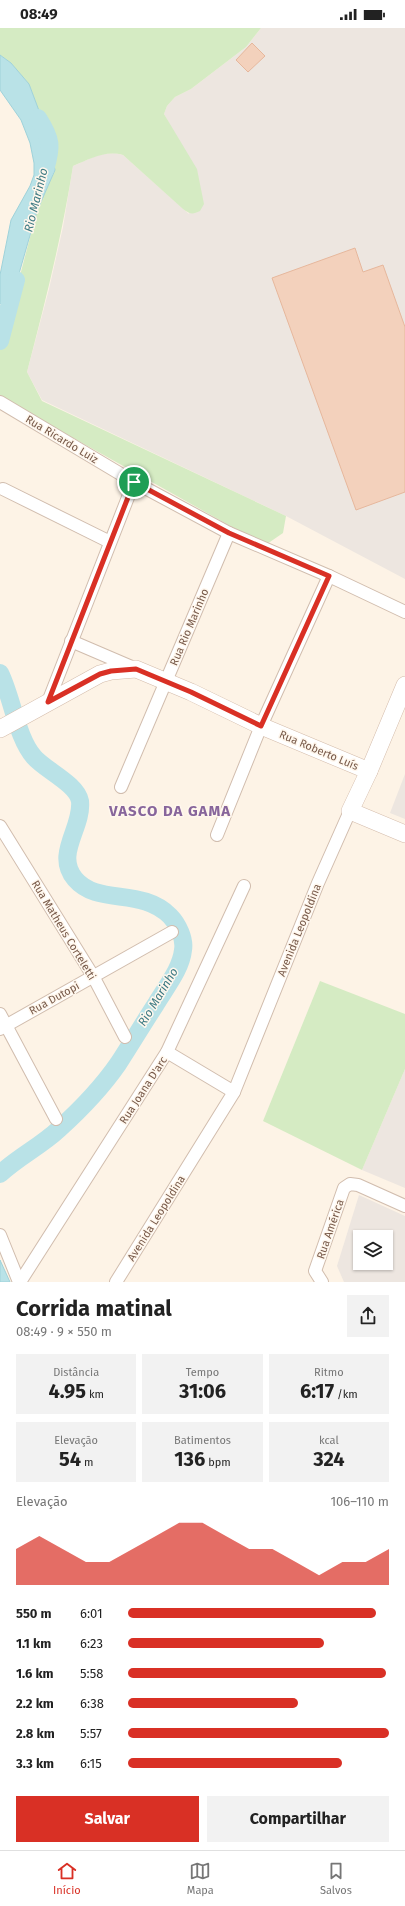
<!DOCTYPE html>
<html lang="pt">
<head>
<meta charset="utf-8">
<style>
  :root { --surface:#fff; --page:#f2f2f2; --text:#222; --muted:#767676; --line:#e0e0e0; --accent:#d93025 }
  body { margin:0; font-family:"Fira Sans",sans-serif; background:var(--page); color:var(--text); height:100vh; display:flex; flex-direction:column; font-size:15px; white-space:nowrap }
  * { box-sizing:border-box; margin:0 }
  p { font-size:13px; color:var(--muted) }
  .icon { flex:none; width:22px; height:22px; fill:none; stroke:currentColor; stroke-width:2; stroke-linecap:round; stroke-linejoin:round }
  .map { position:relative; height:1254px; overflow:hidden }
  .side { display:flex; flex-direction:column; background:var(--surface); flex:1 }
  .side>* { flex:none }
  .controls { position:absolute; left:353px; top:1202px; display:grid; gap:8px }
  .controls a { display:grid; place-items:center; width:40px; height:40px; border-radius:0px; background:var(--surface); box-shadow:0 1px 3px #0004; font-size:20px }
  .pin { position:absolute; display:grid; place-items:center; width:34px; height:34px; color:#fff; margin:-17px; border:2px solid #fff; border-radius:50%; box-shadow:0 1px 4px #0007 }
  .round { display:grid; place-items:center; flex:none; width:42px; height:42px; border-radius:0px; background:var(--page) }
  .headline { display:flex; align-items:center; justify-content:space-between; height:68px; padding:0 16px }
  h1 { font-size:22px; font-weight:700; line-height:30px }
  .stats { display:grid; grid-template-columns:repeat(3,1fr); gap:6px; height:68px; padding:4px 16px }
  .stats div { display:grid; align-content:center; border-radius:0px; background:var(--page); text-align:center }
  .stats b { font-size:20px; font-weight:700 }
  .stats small { font-size:11px; font-weight:400 }
  .stats p { font-size:11px }
  .chart { height:112px; padding:8px 16px }
  .chart p { display:flex; justify-content:space-between }
  .chart svg { width:100%; height:72px; margin-top:4px; fill:var(--accent); opacity:.7 }
  .button { display:flex; gap:8px; margin-top:auto; padding:8px 16px }
  .button a { flex:1; height:46px; border-radius:0px; background:var(--accent); color:#fff; font-size:16px; font-weight:700; line-height:46px; text-align:center }
  .button a+a { background:var(--page); color:var(--text) }
  ul { padding:0 16px; list-style:none; font-size:13px }
  li { display:grid; grid-template-columns:64px 48px 1fr; align-items:center; height:30px }
  li i { height:10px; border-radius:5px; background:var(--accent) }
  .status { display:flex; justify-content:space-between; align-items:center; height:28px; padding:0 20px; background:var(--surface); direction:ltr }
  .status svg { height:11px; fill:currentColor }
  .menu { display:flex; justify-content:space-around; align-items:center; height:56px; border-top:1px solid var(--line); background:var(--surface); font-size:11px; color:var(--muted) }
  .menu a { display:grid; justify-items:center; gap:2px }
  .menu .active { color:var(--accent) }
  .map>svg:first-child { display:block }
  .industrial { fill:#ede6e0; fill-rule:evenodd }
  .green { fill:#d5ebc3 }
  .water { fill:#b9e2e7; stroke:#9fd2da }
  .lines { fill:none; stroke-linecap:round; stroke-linejoin:round }
  .river { stroke:#b9e2e7; stroke-width:18 }
  .building { fill:#f3d1bc; stroke:#e6b79c }
  .street-casing { stroke:#d1bdae; stroke-width:14 }
  .secondary-casing { stroke:#d4bcab; stroke-width:18 }
  .street { stroke:#fff; stroke-width:12 }
  .secondary { stroke:#fff; stroke-width:17 }
  .route-casing { stroke:#fff; stroke-width:8 }
  .route { stroke:#d93025; stroke-width:5 }
  .labels { text-anchor:middle; stroke-width:3; stroke-linejoin:round; paint-order:stroke }
  .street-label { font-size:11px; fill:#775949; stroke:#fff7ed }
  .water-label { font-size:12px; font-style:italic; fill:#3f7b84; stroke:#fff7ed }
  .district-label { font-size:15px; font-weight:bold; letter-spacing:1px; fill:#87659b; stroke:#fff7ed }
</style>
</head>
<body>
<div class="status"><b>08:49</b><svg viewBox="0 0 49 12"><path d="M0 12V9h3v3zM5 12V6h3v6zM10 12V3h3v9zM15 12V0h3v12zM26 1h20v11H26zM47 4h2v5h-2z"/></svg></div>
<div class="map">
<svg width="405" height="1254" viewBox="0 0 405 1254">
  <rect width="100%" height="100%" fill="#fdf3e6"/>
  <!-- industrial -->
  <g class="industrial">
    <polygon points="261,0 405,0 405,551 286,488 42,372 27,344 49,261 63,199 73,138 100,126 115,125 123,127 189,186 169,95 164,86 167,78 175,69 191,61 246,19"/>
    <polygon points="405,746 405,791 390,785"/>
    <polygon points="405,1041 405,1160 362,1142"/>
    <path d="M359,1167L405,1188V1254H344L337,1238ZM360,1209H386V1235H360Z"/>
  </g>
  <!-- green -->
  <g class="green">
    <path d="M0,0H261L246,19L191,61L175,69L167,78L164,86L197,141L204,176L200,183C192,187 190,186 183,181L123,127C105,122 90,131 73,138C62,208 45,275 27,344L42,373L286,488L283,505L267,516L259,514L0,369V307L18,255L37,183L55,142L47,104L29,56L11,35L0,27Z"/>
    <polygon points="320,953 405,986 405,1041 362,1142 263,1093"/>
  </g>
  <!-- water -->
  <g class="water">
    <polygon points="0,27 11,35 29,56 47,104 55,142 37,183 10,277 3,278 0,275 0,247 11,192 30,158 34,147 34,135 30,115 21,92 0,62"/>
    <polygon points="0,1232 10,1254 0,1254"/>
  </g>
  <g class="lines">
    <!-- river -->
    <g class="river">
      <path d="M38,90C52,112 52,118 45,142"/>
      <polyline points="0,313 16,252"/>
      <path d="M0,645C12,669 17,710 34,729C45,742 77,756 80,773C83,800 54,826 75,851C98,878 141,859 170,888C178,896 185,911 183,922C181,941 166,959 156,976C143,996 131,1016 118,1036C102,1059 80,1082 59,1101C41,1118 18,1129 0,1146"/>
    </g>
  </g>
  <!-- building -->
  <g class="building">
    <polygon points="252,15 265,28 248,44 236,32"/>
    <polygon points="355,220 363,244 383,237 405,299 405,464 356,482 272,250"/>
  </g>
  <g class="lines">
    <defs>
      <g id="street">
        <polyline points="0,374 134,454 229,505 329,548 405,584"/>
        <polyline points="3,461 110,514"/>
        <polyline points="71,613 134,640"/>
        <polyline points="48,674 134,454"/>
        <polyline points="121,759 229,505"/>
        <polyline points="0,798 93,948 125,1009"/>
        <polyline points="217,807 261,698 329,548"/>
        <polyline points="0,986 56,1091"/>
        <polyline points="0,1001 172,904"/>
        <polyline points="167,1024 234,1064"/>
        <polyline points="0,1207 19,1254"/>
        <polyline points="20,1254 167,1024 244,858"/>
        <polyline points="116,1254 234,1064 318,855 350,783"/>
        <polyline points="322,1254 315,1243 344,1160 350,1156 358,1157 405,1178"/>
      </g>
      <g id="secondary">
        <polyline points="405,657 369,743 350,783 405,806"/>
        <polyline points="0,701 100,646 111,643 136,641 191,664 261,698 369,743"/>
      </g>
    </defs>
    <!-- street casing -->
    <use href="#street" class="street-casing"/>
    <!-- secondary casing -->
    <use href="#secondary" class="secondary-casing"/>
    <!-- street -->
    <use href="#street" class="street"/>
    <!-- secondary -->
    <use href="#secondary" class="secondary"/>
  </g>
  <g class="lines">
    <defs>
      <polygon id="route" points="134,454 229,505 329,548 261,698 191,664 136,641 111,643 100,646 48,674"/>
    </defs>
    <!-- route casing -->
    <use href="#route" class="route-casing"/>
    <!-- route -->
    <use href="#route" class="route"/>
  </g>
  <g class="labels">
    <!-- street labels -->
    <g class="street-label">
      <text transform="translate(62 411) rotate(31)" y="4">Rua Ricardo Luiz</text>
      <text transform="translate(189 599) rotate(-67)" y="4">Rua Rio Marinho</text>
      <text transform="translate(319 722) rotate(23)" y="4">Rua Roberto Luís</text>
      <text transform="translate(64 902) rotate(59)" y="4">Rua Matheus Corteletti</text>
      <text transform="translate(299 902) rotate(-68)" y="4">Avenida Leopoldina</text>
      <text transform="translate(54 970) rotate(-29)" y="4">Rua Dutopi</text>
      <text transform="translate(143 1062) rotate(-57)" y="4">Rua Joana D'arc</text>
      <text transform="translate(156 1190) rotate(-58)" y="4">Avenida Leopoldina</text>
      <text transform="translate(330 1201) rotate(-71)" y="4">Rua América</text>
    </g>
    <!-- water labels -->
    <g class="water-label">
      <text transform="translate(36 172) rotate(-76)" y="4">Rio Marinho</text>
      <text transform="translate(158 969) rotate(-59)" y="4">Rio Marinho</text>
    </g>
    <!-- district labels -->
    <g class="district-label">
      <text x="170" y="788">VASCO DA GAMA</text>
    </g>
  </g>
</svg>
<div class="controls">
<a><svg class="icon" aria-label="layers" viewBox="0 0 24 24"><path d="M12 4l9 5-9 5-9-5zM3 14l9 5 9-5"/></svg></a>
</div>
<div class="pin" style="left:134px;top:454px;background:#1e9e55"><svg class="icon" aria-label="arrive" viewBox="0 0 24 24"><path d="M6 21V4h12l-3 4 3 4H6"/></svg></div>
</div>
<section class="side">
<div class="headline"><div><h1>Corrida matinal</h1><p>08:49 · 9 × 550 m</p></div><a class="round"><svg class="icon" aria-label="share" viewBox="0 0 24 24"><path d="M12 15V3M7 8l5-5 5 5M5 13v7h14v-7"/></svg></a></div>
<div class="stats">
<div><p>Distância</p><b>4.95<small> km</small></b></div>
<div><p>Tempo</p><b>31:06</b></div>
<div><p>Ritmo</p><b>6:17<small> /km</small></b></div>
</div>
<div class="stats">
<div><p>Elevação</p><b>54<small> m</small></b></div>
<div><p>Batimentos</p><b>136<small> bpm</small></b></div>
<div><p>kcal</p><b>324</b></div>
</div>
<div class="chart"><p><span>Elevação</span>106–110 m</p>
<svg viewBox="0 0 160 44" preserveAspectRatio="none"><path d="M0 44V22L10 14L20 22L30 30L40 30L50 22L60 14L70 6L80 6L90 14L100 22L110 22L120 30L130 38L140 30L150 30L160 22V44z"/></svg>
</div>
<ul>
<li><b>550 m</b>6:01<i style="width:95%"></i></li>
<li><b>1.1 km</b>6:23<i style="width:75%"></i></li>
<li><b>1.6 km</b>5:58<i style="width:99%"></i></li>
<li><b>2.2 km</b>6:38<i style="width:65%"></i></li>
<li><b>2.8 km</b>5:57<i style="width:100%"></i></li>
<li><b>3.3 km</b>6:15<i style="width:82%"></i></li>
</ul>
<div class="button"><a>Salvar</a><a>Compartilhar</a></div>
</section>
<nav class="menu">
<a class="active"><svg class="icon" aria-label="home" viewBox="0 0 24 24"><path d="M3 11l9-7 9 7M6 9v11h12V9"/></svg>Início</a>
<a><svg class="icon" aria-label="map" viewBox="0 0 24 24"><path d="M3 6l6-2 6 2 6-2v14l-6 2-6-2-6 2zM9 4v14M15 6v14"/></svg>Mapa</a>
<a><svg class="icon" aria-label="saved" viewBox="0 0 24 24"><path d="M7 4h10v16l-5-4-5 4z"/></svg>Salvos</a>
</nav>
</body>
</html>
